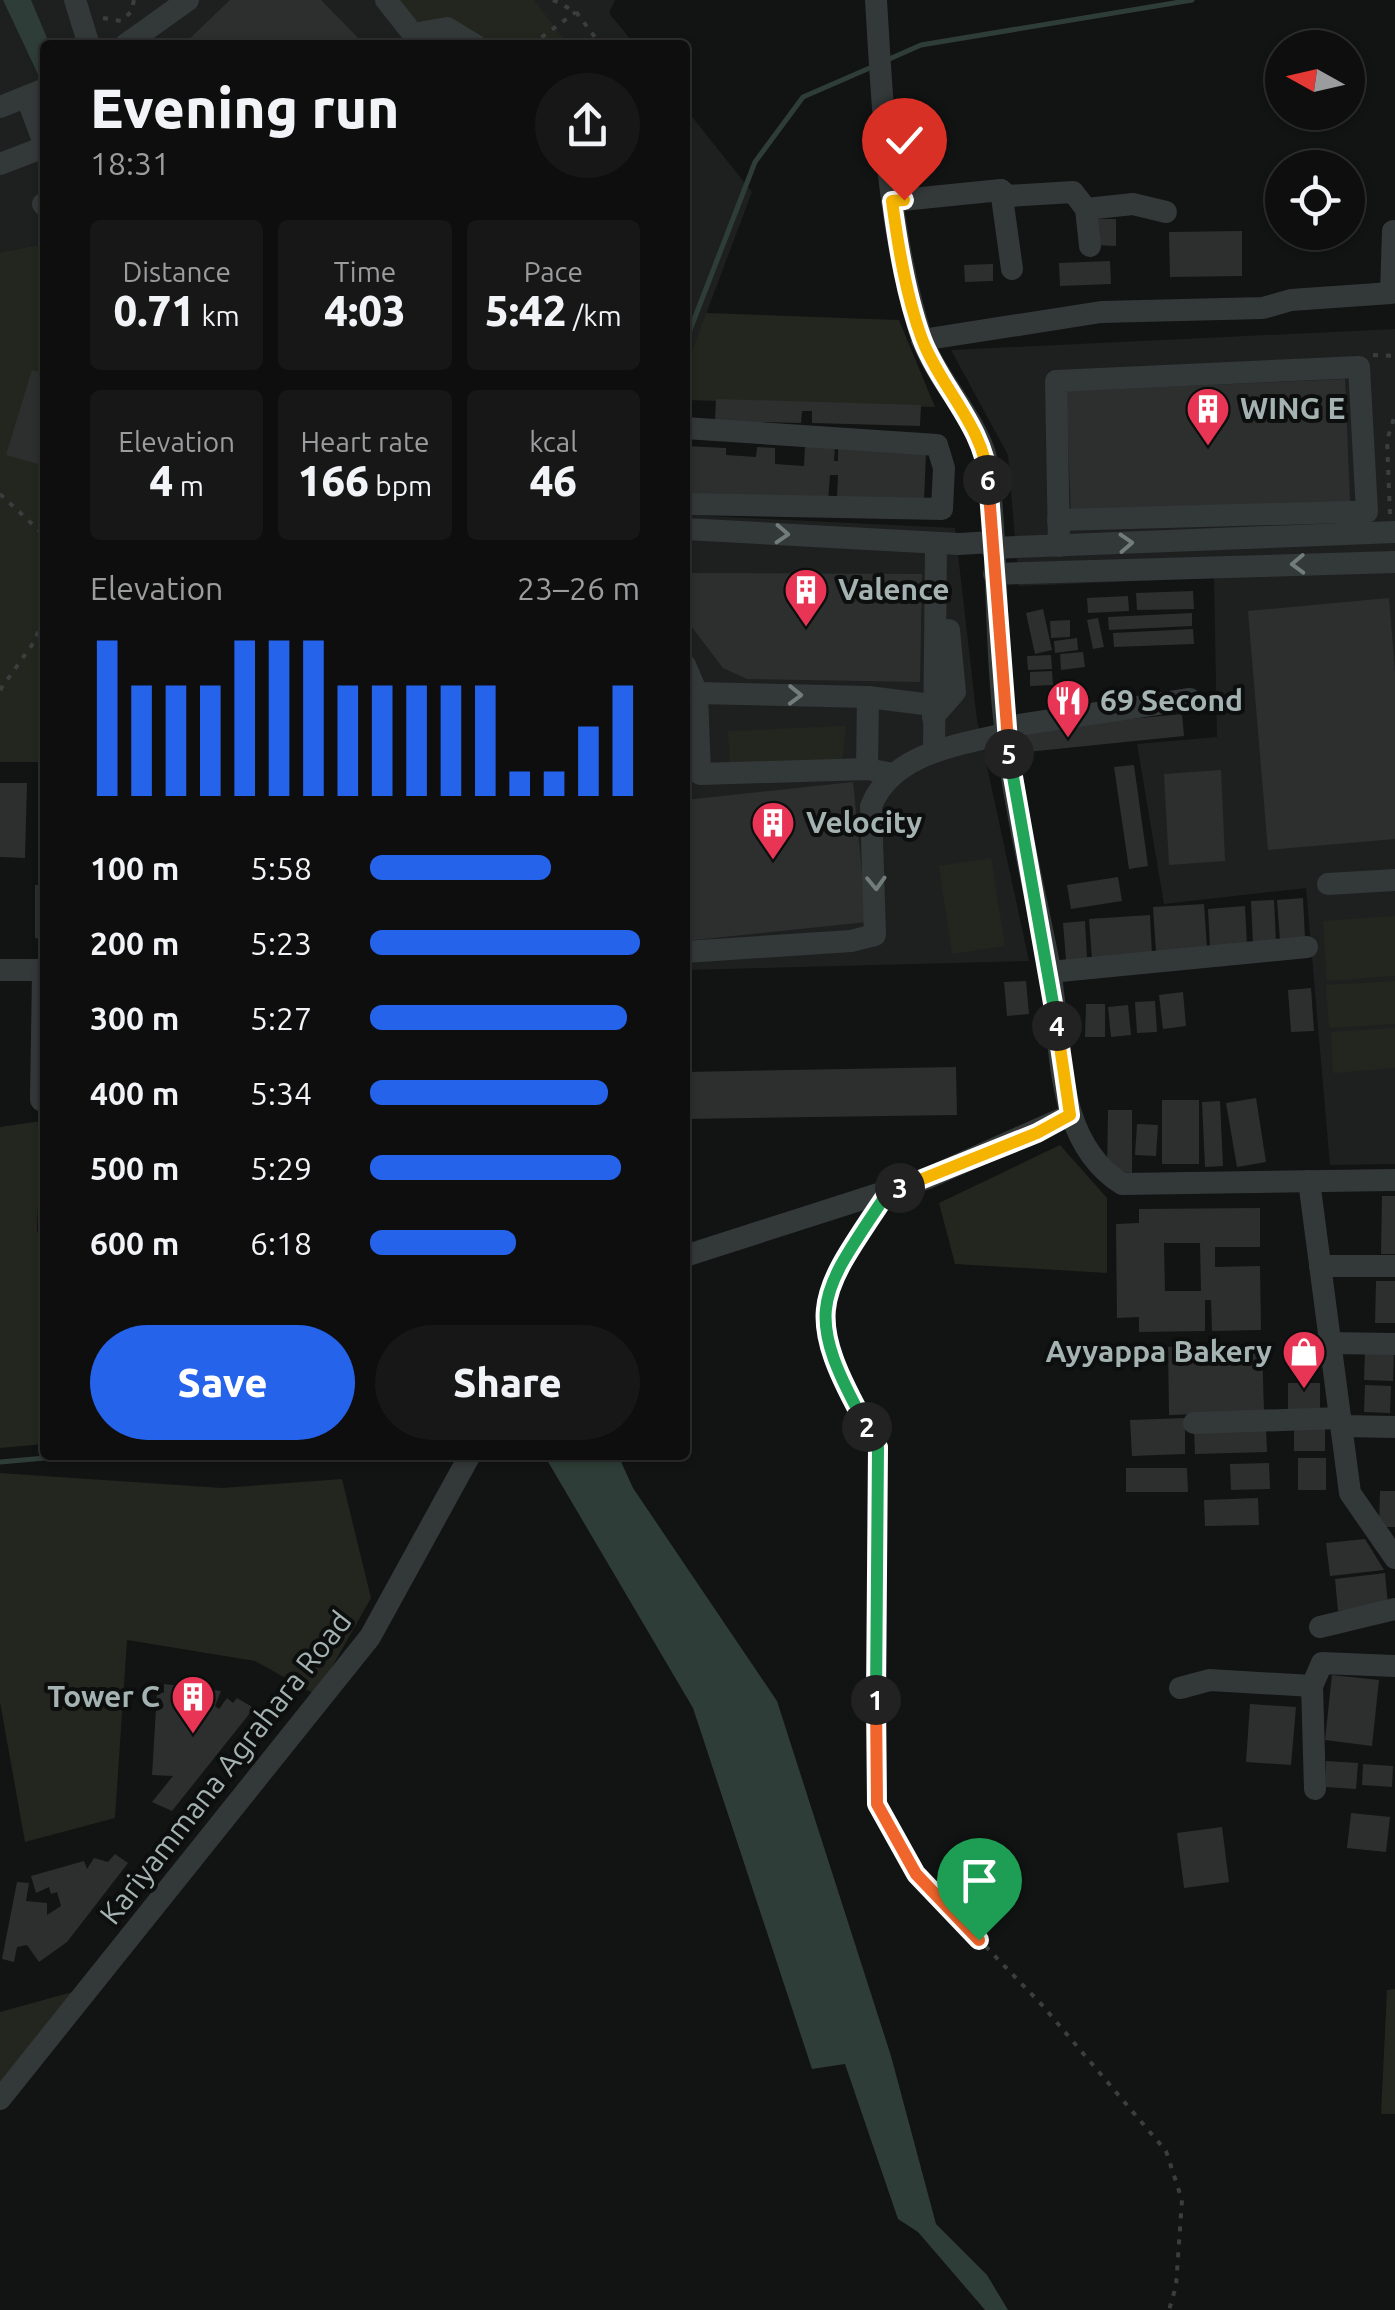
<!DOCTYPE html>
<html lang="en">
<head>
<meta charset="utf-8">
<style>
  :root { --surface:#0e0e0e; --page:#171717; --text:#f1f3f6; --muted:#9b9c9e; --line:#2e2e2e; --accent:#2563eb }
  body { margin:0; font-family:Ubuntu,sans-serif; background:var(--page); color:var(--text); height:100vh; display:flex; flex-direction:column; font-size:38px; white-space:nowrap }
  * { box-sizing:border-box; margin:0 }
  p { font-size:32px; color:var(--muted) }
  .icon { flex:none; width:55px; height:55px; fill:none; stroke:currentColor; stroke-width:2; stroke-linecap:round; stroke-linejoin:round }
  .map { position:relative; flex:1; overflow:hidden }
  .details { position:absolute; left:40px; top:40px; width:650px; height:1420px; display:flex; flex-direction:column; background:var(--surface); border-radius:10px; box-shadow:0 2px 8px #0004,0 0 0 2px var(--line) }
  .details>* { flex:none }
  .needle { width:65px; rotate:278deg }
  .buttons { position:absolute; left:1265px; top:30px; display:grid; gap:20px }
  .buttons a { display:grid; place-items:center; width:100px; height:100px; border-radius:50%; background:var(--surface); box-shadow:0 2px 8px #0004,0 0 0 2px var(--line); font-size:50px }
  .pin { position:absolute; display:grid; place-items:center; width:85px; height:85px; color:#fff; margin:-102px -42px; border-radius:50% 50% 50% 0; rotate:-45deg; box-shadow:0 0 10px #0007 }
  .pin .icon { rotate:45deg }
  .km { position:absolute; width:50px; height:50px; margin:-25px; border-radius:50%; background:#222; color:#fff; font-size:28px; line-height:50px; text-align:center }
  .round { display:grid; place-items:center; flex:none; width:105px; height:105px; border-radius:52px; background:var(--page) }
  .overview { display:flex; align-items:center; justify-content:space-between; height:170px; padding:0 50px }
  h1 { font-size:55px; font-weight:800; line-height:75px }
  .stats { display:grid; grid-template-columns:repeat(3,1fr); gap:15px; height:170px; padding:10px 50px }
  .stats div { display:grid; align-content:center; border-radius:10px; background:var(--page); text-align:center }
  .stats b { font-size:42px; font-weight:800 }
  .stats small { font-size:28px; font-weight:400 }
  .stats p { font-size:28px }
  .chart { height:280px; padding:20px 50px }
  .chart p { display:flex; justify-content:space-between }
  .chart svg { width:100%; height:180px; margin-top:10px; stroke:var(--accent); stroke-width:6 }
  .cta { display:flex; gap:20px; margin-top:auto; padding:20px 50px }
  .cta a { flex:1; height:115px; border-radius:60px; background:var(--accent); color:#fff; font-size:40px; font-weight:800; line-height:115px; text-align:center }
  .cta a+a { background:var(--page); color:var(--text) }
  ul { padding:0 50px; list-style:none; font-size:32px }
  li { display:grid; grid-template-columns:160px 120px 1fr; align-items:center; height:75px }
  li i { height:25px; border-radius:12px; background:var(--accent) }
  .map>svg:first-child { display:block }
  .built { fill:#1e2020 }
  .green { fill:#23261e }
  .water { fill:#2e3d37 }
  .lines { fill:none; stroke-linecap:round; stroke-linejoin:round }
  .stream { stroke:#2e3d37; stroke-width:5 }
  .building { fill:#2d2f2f; fill-rule:evenodd }
  .path { stroke:#393f3e; stroke-width:4; stroke-dasharray:5 8; stroke-linecap:butt }
  .minor { stroke:#333838; stroke-width:22 }
  .oneway { stroke:#717c7b }
  .split-1-casing { stroke:#fff; stroke-width:20 }
  .split-2-casing { stroke:#fff; stroke-width:20 }
  .split-3-casing { stroke:#fff; stroke-width:20 }
  .split-4-casing { stroke:#fff; stroke-width:20 }
  .split-5-casing { stroke:#fff; stroke-width:20 }
  .split-6-casing { stroke:#fff; stroke-width:20 }
  .split-7-casing { stroke:#fff; stroke-width:20 }
  .split-1 { stroke:#f0652b; stroke-width:12 }
  .split-2 { stroke:#22a559; stroke-width:12 }
  .split-3 { stroke:#22a559; stroke-width:12 }
  .split-4 { stroke:#f5b400; stroke-width:12 }
  .split-5 { stroke:#22a559; stroke-width:12 }
  .split-6 { stroke:#f0652b; stroke-width:12 }
  .split-7 { stroke:#f5b400; stroke-width:12 }
  .labels { text-anchor:middle; stroke-width:8; stroke-linejoin:round; paint-order:stroke }
  .poi-label { font-size:30px; font-weight:bold; fill:#a4b3b1; stroke:#0d0e0e; text-anchor:start }
  .street-label { font-size:30px; fill:#a4b3b1; stroke:#0d0e0e }
</style>
</head>
<body>
<div class="map">
<svg width="1395" height="2310" viewBox="0 0 1395 2310">
  <rect width="100%" height="100%" fill="#121313"/>
  <!-- built -->
  <g class="built">
    <polygon points="0,0 615,0 609,13 635,45 45,45 45,244 0,252"/>
    <polygon points="685,108 752,192 685,370"/>
    <polygon points="1395,329 1395,1164 1330,1165 1306,888 1164,904 1137,744 1217,737 1214,578 1019,586 1008,455 951,350"/>
    <polygon points="685,515 955,528 977,720 1029,961 685,970"/>
  </g>
  <!-- green -->
  <g class="green">
    <polygon points="392,0 534,0 568,45 430,45"/>
    <polygon points="45,244 45,762 0,762 0,252"/>
    <polygon points="706,313 899,320 935,407 685,400 685,370"/>
    <polygon points="846,726 842,762 730,768 728,731"/>
    <polygon points="991,858 1005,946 952,954 939,866"/>
    <polygon points="1395,916 1395,976 1327,981 1323,921"/>
    <polygon points="1395,981 1395,1024 1329,1028 1326,985"/>
    <polygon points="1395,1028 1395,1068 1333,1073 1331,1032"/>
    <polygon points="41,1121 37,1232 45,1233 45,1444 0,1448 0,1127"/>
    <polygon points="1060,1145 1107,1198 1107,1273 955,1264 939,1203"/>
    <polygon points="0,1473 222,1488 342,1479 371,1598 316,1695 255,1661 127,1640 115,1818 25,1842 0,1702"/>
    <polygon points="1395,1989 1395,2114 1381,2114 1387,1990"/>
    <polygon points="76,1991 0,2092 0,2012"/>
  </g>
  <!-- water -->
  <g class="water">
    <polygon points="3,0 31,0 50,45 45,45 45,89"/>
    <polygon points="544,1455 618,1455 633,1488 777,1701 891,2056 936,2224 987,2275 1008,2310 985,2310 918,2232 898,2219 845,2064 812,2069 693,1708"/>
  </g>
  <g class="lines">
    <!-- stream -->
    <g class="stream">
      <polyline points="887,60 921,45 1192,0"/>
      <polyline points="685,343 755,162 803,97 872,67"/>
      <polyline points="0,1462 79,1455"/>
    </g>
  </g>
  <!-- building -->
  <g class="building">
    <polygon points="230,0 321,0 365,45 183,45"/>
    <polygon points="1095,219 1116,219 1116,246 1095,245"/>
    <polygon points="1242,231 1242,276 1170,277 1169,232"/>
    <polygon points="1110,261 1111,284 1060,286 1059,263"/>
    <polygon points="993,264 993,281 965,282 964,265"/>
    <polygon points="32,370 45,373 45,466 6,455"/>
    <polygon points="1345,379 1350,502 1071,515 1066,391"/>
    <polygon points="716,399 921,405 920,426 812,423 812,411 802,411 801,423 715,421"/>
    <polygon points="805,445 835,446 834,461 838,461 838,446 926,451 924,501 837,497 838,475 830,475 828,501 685,494 685,446 726,448 726,455 756,457 757,447 775,448 775,464 804,466"/>
    <polygon points="685,573 922,574 920,682 747,679 723,668 685,618"/>
    <polygon points="1193,591 1194,609 1137,610 1136,593"/>
    <polygon points="1128,596 1129,611 1088,613 1087,598"/>
    <polygon points="1389,598 1395,672 1395,839 1268,850 1248,611"/>
    <polygon points="1043,609 1052,650 1035,654 1026,613"/>
    <polygon points="1192,613 1192,626 1109,630 1108,617"/>
    <polygon points="1098,618 1104,647 1093,649 1087,620"/>
    <polygon points="1070,620 1070,637 1051,638 1050,621"/>
    <polygon points="1193,629 1194,644 1114,647 1113,633"/>
    <polygon points="1077,638 1078,650 1055,653 1054,641"/>
    <polygon points="1083,652 1085,667 1061,670 1060,654"/>
    <polygon points="1051,655 1052,669 1028,670 1027,656"/>
    <polygon points="1052,671 1053,685 1030,686 1030,672"/>
    <polygon points="1182,714 1184,736 1027,752 1025,729"/>
    <polygon points="1134,765 1148,866 1129,869 1114,767"/>
    <polygon points="1221,770 1225,861 1169,865 1164,774"/>
    <polygon points="853,782 867,922 685,941 685,800"/>
    <polygon points="0,783 27,783 25,858 0,857"/>
    <polygon points="1118,877 1122,901 1071,909 1067,885"/>
    <polygon points="35,885 45,885 45,939 35,938"/>
    <polygon points="1303,898 1305,939 1280,941 1277,900"/>
    <polygon points="1274,900 1276,942 1253,943 1251,901"/>
    <polygon points="1204,904 1207,948 1156,952 1153,907"/>
    <polygon points="1245,906 1247,946 1210,948 1208,909"/>
    <polygon points="1150,915 1152,955 1092,959 1089,919"/>
    <polygon points="1085,921 1087,959 1066,960 1063,923"/>
    <polygon points="1026,981 1029,1014 1007,1016 1004,982"/>
    <polygon points="1311,988 1314,1031 1291,1032 1288,990"/>
    <polygon points="1183,992 1186,1026 1163,1029 1159,995"/>
    <polygon points="1155,1001 1157,1032 1137,1033 1135,1002"/>
    <polygon points="1086,1004 1105,1004 1105,1037 1085,1037"/>
    <polygon points="1128,1005 1131,1035 1111,1037 1108,1007"/>
    <polygon points="956,1067 957,1115 685,1119 685,1072"/>
    <polygon points="1256,1098 1266,1162 1237,1167 1226,1103"/>
    <rect x="1162" y="1100" width="37" height="64"/>
    <polygon points="1220,1101 1223,1166 1205,1167 1202,1102"/>
    <polygon points="1108,1110 1132,1110 1132,1173 1107,1172"/>
    <polygon points="1137,1124 1158,1125 1156,1156 1135,1155"/>
    <polygon points="1382,1196 1395,1196 1395,1254 1381,1254"/>
    <path d="M1260,1208V1247H1215V1267L1260,1266L1261,1330L1212,1331L1211,1300H1205V1331L1139,1332V1317L1117,1318L1116,1224L1139,1223V1209ZM1164,1243H1200L1201,1291H1165Z"/>
    <polygon points="1376,1281 1395,1281 1395,1323 1375,1323"/>
    <polygon points="1262,1345 1264,1412 1169,1415 1168,1347"/>
    <polygon points="1365,1348 1394,1349 1393,1381 1364,1380"/>
    <rect x="1288" y="1383" width="32" height="29"/>
    <polygon points="1365,1385 1391,1386 1390,1413 1364,1412"/>
    <polygon points="1185,1418 1185,1454 1132,1456 1130,1420"/>
    <rect x="1294" y="1427" width="31" height="24"/>
    <polygon points="1266,1429 1267,1452 1195,1454 1194,1431"/>
    <rect x="1298" y="1458" width="28" height="32"/>
    <polygon points="1269,1463 1270,1489 1231,1490 1230,1464"/>
    <polygon points="1126,1468 1187,1468 1188,1492 1126,1492"/>
    <polygon points="1380,1491 1395,1491 1395,1527 1379,1527"/>
    <polygon points="1258,1498 1259,1525 1205,1526 1204,1500"/>
    <polygon points="1365,1539 1384,1570 1330,1576 1326,1543"/>
    <polygon points="1385,1573 1388,1605 1338,1611 1335,1579"/>
    <polygon points="1332,1675 1379,1680 1372,1746 1325,1740"/>
    <polygon points="164,1684 221,1691 215,1706 219,1709 227,1698 233,1703 237,1698 254,1708 172,1811 152,1802 173,1776 152,1775 157,1692 164,1693"/>
    <polygon points="1250,1704 1296,1707 1291,1765 1246,1762"/>
    <polygon points="1326,1761 1358,1763 1356,1789 1325,1787"/>
    <polygon points="1363,1764 1393,1766 1392,1787 1362,1785"/>
    <polygon points="1351,1813 1390,1817 1386,1852 1347,1848"/>
    <polygon points="1222,1827 1229,1882 1184,1888 1177,1833"/>
    <polygon points="115,1854 128,1863 67,1942 39,1962 27,1945 17,1947 14,1962 2,1959 17,1882 29,1883 26,1901 47,1903 47,1915 61,1906 57,1892 51,1894 49,1887 36,1893 31,1876 84,1861 87,1869 94,1858 108,1862"/>
  </g>
  <g class="lines">
    <!-- path -->
    <g class="path">
      <polyline points="553,0 576,12 601,45"/>
      <polyline points="103,18 121,21 131,12 134,0"/>
      <polyline points="531,45 576,12"/>
      <polyline points="1373,355 1395,356"/>
      <polyline points="0,494 45,536"/>
      <polyline points="1390,514 1387,440 1395,415"/>
      <polyline points="0,690 34,642 45,615"/>
      <path d="M872,1217C856,1240 831,1269 825,1296C815,1341 856,1408 878,1447L877,1804L916,1874L1042,2005L1166,2151L1182,2200L1176,2286L1169,2310"/>
    </g>
    <!-- minor -->
    <g class="minor">
      <polyline points="75,0 89,45"/>
      <polyline points="386,0 421,44"/>
      <path d="M876,0C883,113 887,227 921,336C933,375 982,426 987,463C999,552 994,644 1006,734C1015,811 1034,888 1049,964C1063,1039 1051,1139 1122,1184L1395,1180"/>
      <polyline points="413,34 447,28 475,45"/>
      <polyline points="125,45 188,0"/>
      <polyline points="27,98 45,146"/>
      <polyline points="0,107 45,89"/>
      <polyline points="0,164 34,151"/>
      <polyline points="1001,190 1012,269"/>
      <polyline points="892,201 1001,190 1008,196 1073,192 1086,209 1090,246"/>
      <polyline points="43,204 45,203"/>
      <polyline points="1086,209 1133,204 1166,212"/>
      <polyline points="922,340 1101,312 1263,308 1291,300 1391,293 1393,231"/>
      <polyline points="685,428 937,445 944,468 942,509 685,504"/>
      <polyline points="1058,520 1347,512 1348,524"/>
      <polyline points="685,529 959,544 992,542"/>
      <polyline points="1059,546 1056,381 1359,367 1367,512 1347,512"/>
      <polyline points="992,548 1395,532"/>
      <polyline points="994,574 1395,562"/>
      <polyline points="685,665 697,693 700,774 867,769 893,774"/>
      <polyline points="697,693 868,697 932,705"/>
      <polyline points="933,717 955,692 949,630"/>
      <polyline points="1005,727 1190,699"/>
      <polyline points="934,750 936,543"/>
      <polyline points="867,769 868,697"/>
      <polyline points="1328,884 1395,880"/>
      <path d="M685,952L851,941L875,935L871,806C892,754 956,745 1005,734"/>
      <polyline points="0,970 45,970"/>
      <polyline points="1050,972 1307,947"/>
      <polyline points="41,1100 43,970"/>
      <polyline points="1309,1181 1350,1493 1395,1558"/>
      <polyline points="685,1256 928,1178 1070,1115"/>
      <polyline points="1320,1266 1395,1266"/>
      <polyline points="1330,1343 1395,1344"/>
      <polyline points="1194,1423 1340,1418"/>
      <polyline points="1341,1426 1395,1427"/>
      <polyline points="1320,1627 1395,1609"/>
      <polyline points="1180,1688 1210,1680 1312,1686"/>
      <polyline points="1315,1789 1312,1686 1322,1663 1395,1666"/>
      <polyline points="0,2099 370,1637 470,1455"/>
    </g>
  </g>
  <!-- one-way arrows -->
  <defs><path id="oneway-chevron" d="M-2-3.5L2.5 0L-2 3.5" fill="none" stroke-width="1.6" stroke-linecap="round" stroke-linejoin="round" transform="scale(2.5)"/></defs>
  <g class="oneway">
    <use href="#oneway-chevron" transform="translate(782 534) rotate(3)"/>
    <use href="#oneway-chevron" transform="translate(1126 543) rotate(-3)"/>
    <use href="#oneway-chevron" transform="translate(1298 564) rotate(178)"/>
    <use href="#oneway-chevron" transform="translate(795 695) rotate(1)"/>
    <use href="#oneway-chevron" transform="translate(876 883) rotate(88)"/>
  </g>
  <g class="lines">
    <defs>
      <polyline id="split-1" points="876,1700 877,1804 916,1874 979,1940"/>
      <polyline id="split-2" points="867,1427 878,1447 876,1700"/>
      <path id="split-3" d="M867,1427C801,1309 818,1297 888,1192L900,1188"/>
      <polyline id="split-4" points="900,1188 1037,1133 1070,1115 1057,1026"/>
      <polyline id="split-5" points="1009,754 1057,1026"/>
      <polyline id="split-6" points="988,480 1009,754"/>
      <path id="split-7" d="M904,200L892,201C898,246 906,296 922,339C940,387 985,428 988,480"/>
    </defs>
    <!-- split-1 casing -->
    <use href="#split-1" class="split-1-casing"/>
    <!-- split-2 casing -->
    <use href="#split-2" class="split-2-casing"/>
    <!-- split-3 casing -->
    <use href="#split-3" class="split-3-casing"/>
    <!-- split-4 casing -->
    <use href="#split-4" class="split-4-casing"/>
    <!-- split-5 casing -->
    <use href="#split-5" class="split-5-casing"/>
    <!-- split-6 casing -->
    <use href="#split-6" class="split-6-casing"/>
    <!-- split-7 casing -->
    <use href="#split-7" class="split-7-casing"/>
    <!-- split-1 -->
    <use href="#split-1" class="split-1"/>
    <!-- split-2 -->
    <use href="#split-2" class="split-2"/>
    <!-- split-3 -->
    <use href="#split-3" class="split-3"/>
    <!-- split-4 -->
    <use href="#split-4" class="split-4"/>
    <!-- split-5 -->
    <use href="#split-5" class="split-5"/>
    <!-- split-6 -->
    <use href="#split-6" class="split-6"/>
    <!-- split-7 -->
    <use href="#split-7" class="split-7"/>
  </g>
  <!-- icons -->
  <defs>
    <symbol id="building-pin" viewBox="-11 -11 22 30"><path d="M0 17L-7.5 6A9.5 9.5 0 1 1 7.5 6Z" fill="#e83555" stroke="#0d0e0e"/><path d="M-4-6H4V6H1V3H-1V6H-4ZM-2.5-4.3h1.7v1.8h-1.7ZM.8-4.3h1.7v1.8H.8ZM-2.5-1h1.7V.8h-1.7ZM.8-1h1.7V.8H.8Z" fill="#fff"/></symbol>
    <symbol id="restaurant-pin" viewBox="-11 -11 22 30"><path d="M0 17L-7.5 6A9.5 9.5 0 1 1 7.5 6Z" fill="#e83555" stroke="#0d0e0e"/><path d="M-5-6h1v4h1v-4h1v4h1v-4h1v5L-1.5 .5V6h-2V.5L-5-1ZM5-6V6H3V1.5H1.5Q1.5-4 5-6Z" fill="#fff"/></symbol>
    <symbol id="shop-pin" viewBox="-11 -11 22 30"><path d="M0 17L-7.5 6A9.5 9.5 0 1 1 7.5 6Z" fill="#e83555" stroke="#0d0e0e"/><path d="M-5-2.5h2.3a2.7 3.5 0 0 1 5.4 0H5L5.5 6h-11ZM-1.5-2.5h3a1.5 2.3 0 0 0-3 0Z" fill="#fff"/></symbol>
  </defs>
  <g fill-rule="evenodd">
    <use href="#building-pin" x="1183" y="384" width="50" height="68"/>
    <use href="#building-pin" x="781" y="565" width="50" height="68"/>
    <use href="#restaurant-pin" x="1043" y="676" width="50" height="68"/>
    <use href="#building-pin" x="748" y="798" width="50" height="68"/>
    <use href="#shop-pin" x="1279" y="1327" width="50" height="68"/>
    <use href="#building-pin" x="168" y="1672" width="50" height="68"/>
  </g>
  <g class="labels">
    <!-- poi labels -->
    <g class="poi-label">
      <text x="1240" y="419">WING E</text>
      <text x="838" y="600">Valence</text>
      <text x="1100" y="711">69 Second</text>
      <text x="806" y="833">Velocity</text>
      <text x="1272" y="1362" text-anchor="end">Ayyappa Bakery</text>
      <text x="160" y="1707" text-anchor="end">Tower C</text>
    </g>
    <!-- street labels -->
    <g class="street-label">
      <text transform="translate(226 1768) rotate(-52)" y="10">Kariyammana Agrahara Road</text>
    </g>
  </g>
</svg>
<div class="buttons">
<a><svg class="needle" viewBox="-14 -14 28 28"><path d="M0-13l5 13h-10z" fill="#e53935"/><path d="M0 13l5-13h-10z" fill="#9b9c9e"/></svg></a>
<a><svg class="icon" aria-label="locate" viewBox="0 0 24 24"><circle cx="12" cy="12" r="6"/><path d="M12 2v4M12 18v4M2 12h4M18 12h4"/></svg></a>
</div>
<div class="pin" style="left:979px;top:1940px;background:#1e9e55"><svg class="icon" aria-label="arrive" viewBox="0 0 24 24"><path d="M6 21V4h12l-3 4 3 4H6"/></svg></div>
<div class="pin" style="left:904px;top:200px;background:#d93025"><svg class="icon" aria-label="check" viewBox="0 0 24 24"><path d="M5 12l5 5 9-10"/></svg></div>
<b class="km" style="left:876px;top:1700px">1</b>
<b class="km" style="left:867px;top:1427px">2</b>
<b class="km" style="left:900px;top:1188px">3</b>
<b class="km" style="left:1057px;top:1026px">4</b>
<b class="km" style="left:1009px;top:754px">5</b>
<b class="km" style="left:988px;top:480px">6</b>
<section class="details">
<div class="overview"><div><h1>Evening run</h1><p>18:31</p></div><a class="round"><svg class="icon" aria-label="share" viewBox="0 0 24 24"><path d="M12 15V3M7 8l5-5 5 5M5 13v7h14v-7"/></svg></a></div>
<div class="stats">
<div><p>Distance</p><b>0.71<small> km</small></b></div>
<div><p>Time</p><b>4:03</b></div>
<div><p>Pace</p><b>5:42<small> /km</small></b></div>
</div>
<div class="stats">
<div><p>Elevation</p><b>4<small> m</small></b></div>
<div><p>Heart rate</p><b>166<small> bpm</small></b></div>
<div><p>kcal</p><b>46</b></div>
</div>
<div class="chart"><p><span>Elevation</span>23–26 m</p>
<svg viewBox="0 0 160 44" preserveAspectRatio="none"><path d="M5 44V6M15 44V17M25 44V17M35 44V17M45 44V6M55 44V6M65 44V6M75 44V17M85 44V17M95 44V17M105 44V17M115 44V17M125 44V38M135 44V38M145 44V27M155 44V17"/></svg>
</div>
<ul>
<li><b>100 m</b>5:58<i style="width:67%"></i></li>
<li><b>200 m</b>5:23<i style="width:100%"></i></li>
<li><b>300 m</b>5:27<i style="width:95%"></i></li>
<li><b>400 m</b>5:34<i style="width:88%"></i></li>
<li><b>500 m</b>5:29<i style="width:93%"></i></li>
<li><b>600 m</b>6:18<i style="width:54%"></i></li>
</ul>
<div class="cta"><a>Save</a><a>Share</a></div>
</section>
</div>
</body>
</html>
